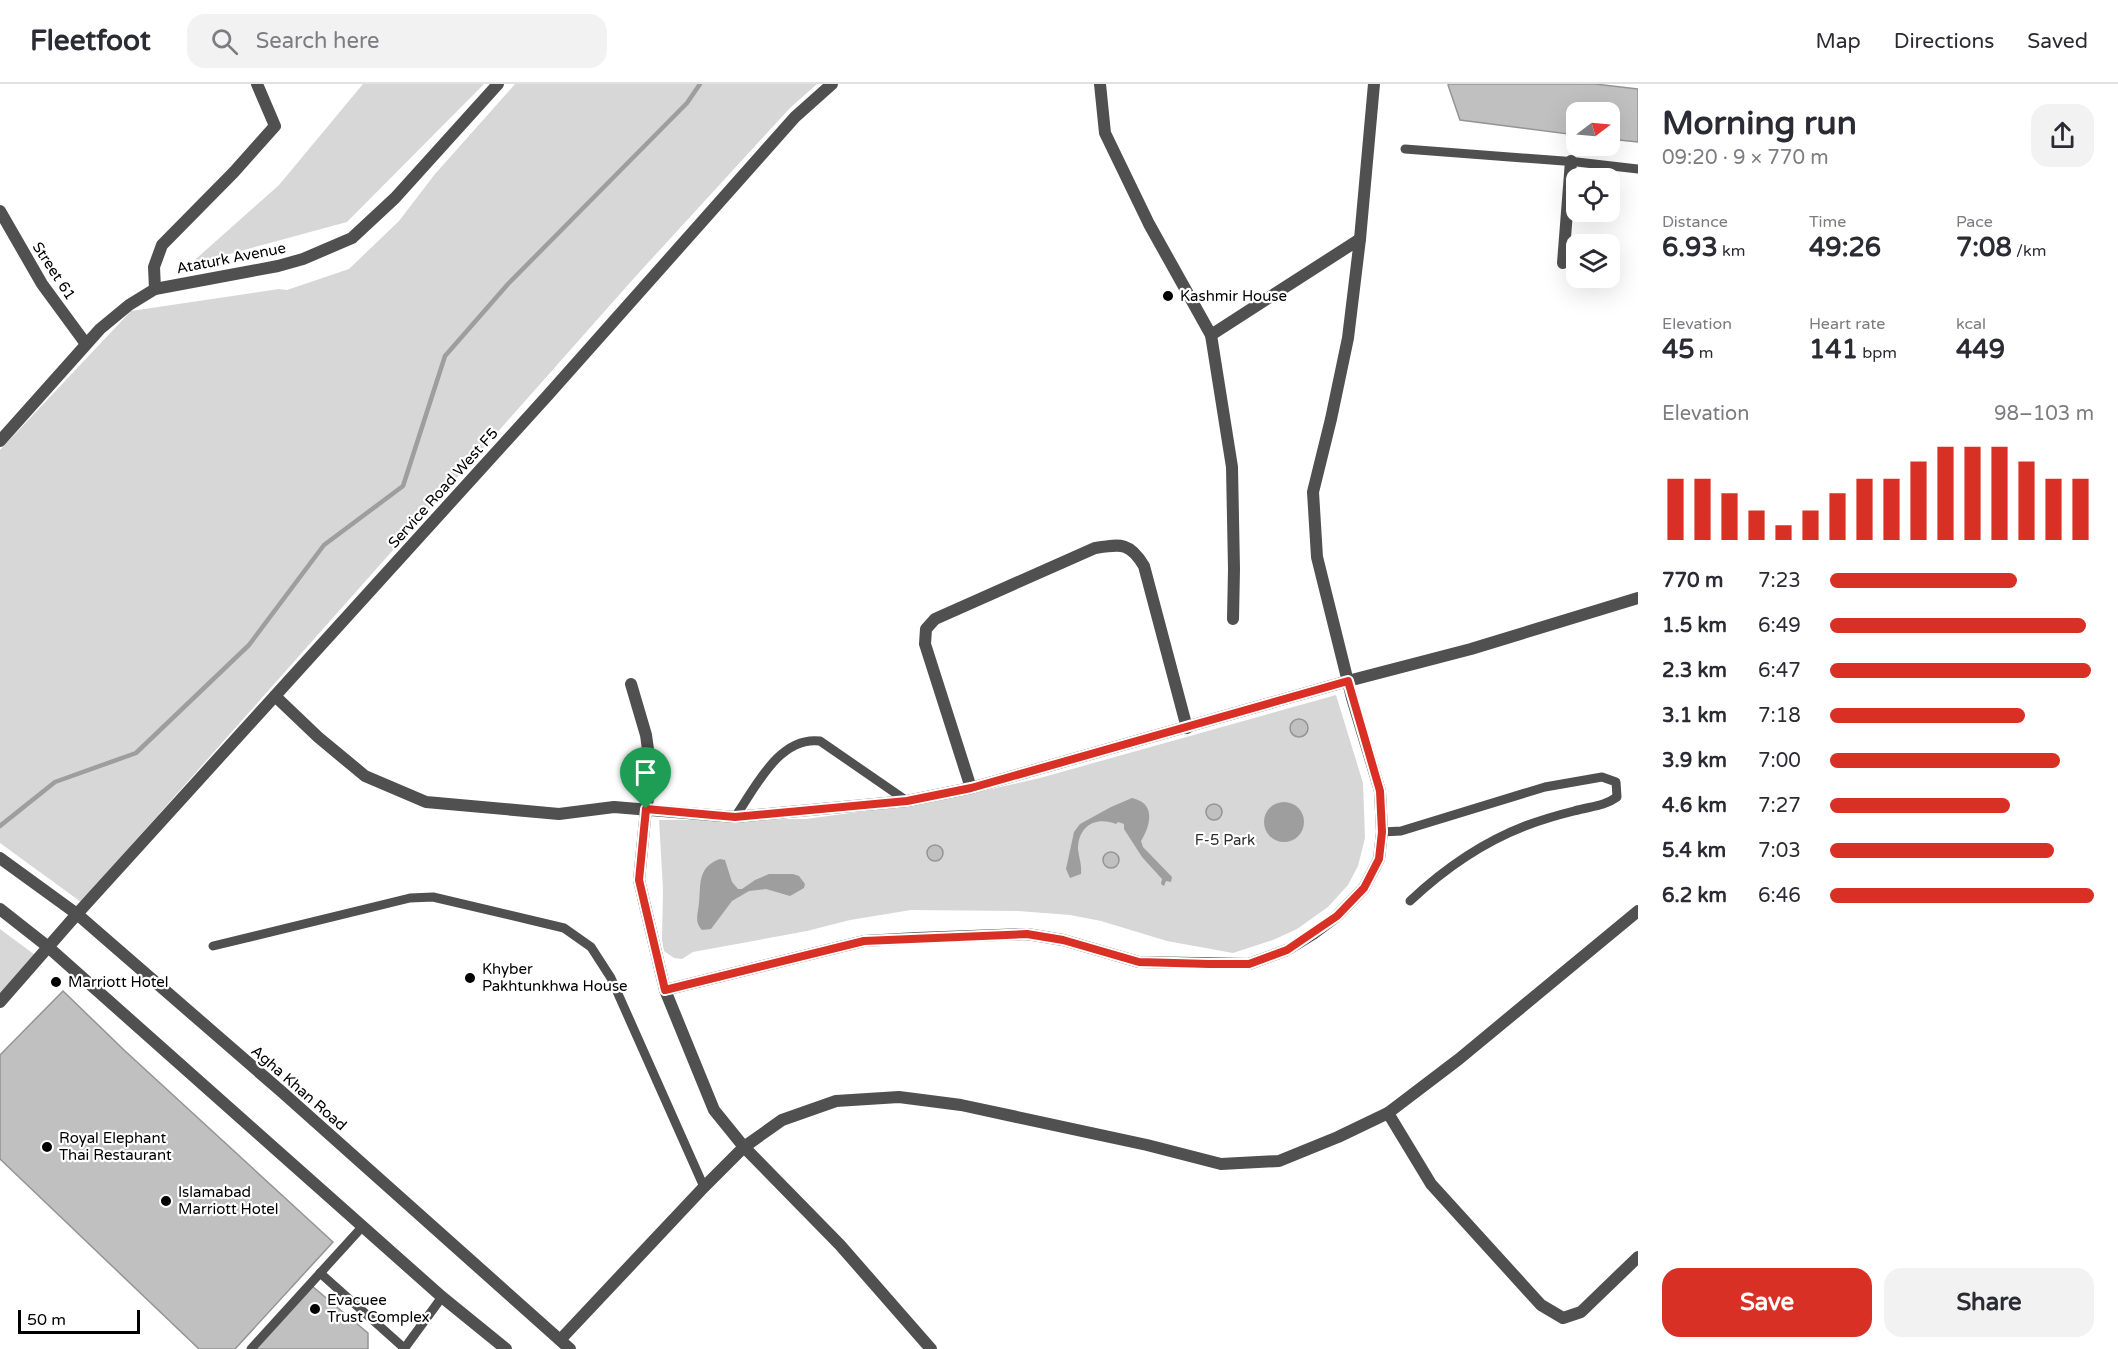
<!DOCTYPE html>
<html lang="en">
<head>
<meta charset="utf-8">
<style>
  :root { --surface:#fff; --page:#f2f2f3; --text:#2b2b33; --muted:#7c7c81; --line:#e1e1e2; --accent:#d93025 }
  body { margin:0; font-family:"Varela Round",sans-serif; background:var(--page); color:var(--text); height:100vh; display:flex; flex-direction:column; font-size:22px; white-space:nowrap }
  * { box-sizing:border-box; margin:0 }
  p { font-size:20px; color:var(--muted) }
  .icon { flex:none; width:33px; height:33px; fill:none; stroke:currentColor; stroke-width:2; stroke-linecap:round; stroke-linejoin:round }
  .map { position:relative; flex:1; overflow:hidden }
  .details { display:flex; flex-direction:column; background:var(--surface); width:480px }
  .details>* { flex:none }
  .needle { width:39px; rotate:74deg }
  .buttons { position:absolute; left:1566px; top:18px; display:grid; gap:12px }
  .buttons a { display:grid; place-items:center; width:54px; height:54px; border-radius:12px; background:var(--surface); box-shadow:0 6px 24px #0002; font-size:30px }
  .scale { position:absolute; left:18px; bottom:15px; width:122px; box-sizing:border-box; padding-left:6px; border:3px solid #000; border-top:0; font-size:16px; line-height:21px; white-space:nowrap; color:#000; -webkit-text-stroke:4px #fff; paint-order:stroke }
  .pin { position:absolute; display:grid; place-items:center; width:51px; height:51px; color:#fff; margin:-62px -26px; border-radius:50% 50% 50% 0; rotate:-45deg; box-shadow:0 0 6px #0007 }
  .pin .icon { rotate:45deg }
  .round { display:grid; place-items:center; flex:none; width:63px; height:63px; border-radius:18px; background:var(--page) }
  .overview { display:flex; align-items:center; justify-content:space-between; height:102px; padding:0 24px }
  h1 { font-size:33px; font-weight:700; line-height:45px }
  .figures { display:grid; grid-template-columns:repeat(3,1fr); gap:9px; height:102px; padding:6px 24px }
  .figures div { display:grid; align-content:center }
  .figures b { font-size:26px; font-weight:700 }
  .figures small { font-size:16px; font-weight:400 }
  .figures p { font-size:16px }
  .chart { height:168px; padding:12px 24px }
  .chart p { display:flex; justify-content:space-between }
  .chart svg { width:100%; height:108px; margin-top:6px; stroke:var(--accent); stroke-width:6 }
  .button { display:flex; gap:12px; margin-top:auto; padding:12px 24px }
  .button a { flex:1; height:69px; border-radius:18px; background:var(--accent); color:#fff; font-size:24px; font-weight:700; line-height:69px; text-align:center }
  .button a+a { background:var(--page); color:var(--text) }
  ul { padding:0 24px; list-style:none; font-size:20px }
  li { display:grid; grid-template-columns:96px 72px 1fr; align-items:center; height:45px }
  li i { height:15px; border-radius:8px; background:var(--accent) }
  header { display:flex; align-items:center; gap:36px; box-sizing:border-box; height:84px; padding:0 30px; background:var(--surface); border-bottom:2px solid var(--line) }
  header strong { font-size:28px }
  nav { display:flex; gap:33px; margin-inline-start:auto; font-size:21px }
  .search { width:420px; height:54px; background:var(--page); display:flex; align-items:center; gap:15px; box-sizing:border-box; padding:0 21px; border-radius:18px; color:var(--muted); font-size:22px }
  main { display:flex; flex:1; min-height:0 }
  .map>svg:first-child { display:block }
  .green { fill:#d7d7d7 }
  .water { fill:#9e9e9e }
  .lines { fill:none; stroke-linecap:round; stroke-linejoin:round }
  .stream { stroke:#9e9e9e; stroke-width:4.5 }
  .building { fill:#c0c0c0; stroke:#949494; stroke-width:1.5 }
  .service { stroke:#505050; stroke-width:9 }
  .minor { stroke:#505050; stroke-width:12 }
  .tertiary { stroke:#505050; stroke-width:12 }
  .route-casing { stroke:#fff; stroke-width:12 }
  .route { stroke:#d93025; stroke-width:8 }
  .poi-dot { fill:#000; stroke:#fff; stroke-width:2 }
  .labels { text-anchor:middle; stroke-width:4.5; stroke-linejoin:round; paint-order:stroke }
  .street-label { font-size:15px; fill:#000; stroke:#fff }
  .poi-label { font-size:15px; fill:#000; stroke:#fff; text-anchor:start }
  .park-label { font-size:15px; fill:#2e2e2e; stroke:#fff }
</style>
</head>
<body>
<header>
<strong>Fleetfoot</strong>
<div class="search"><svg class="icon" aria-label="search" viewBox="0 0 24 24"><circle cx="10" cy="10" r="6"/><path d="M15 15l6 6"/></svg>Search here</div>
<nav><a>Map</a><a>Directions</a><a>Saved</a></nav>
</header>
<main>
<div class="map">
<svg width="1638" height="1265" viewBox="0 0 1638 1265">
  <rect width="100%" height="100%" fill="#fff"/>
  <!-- green -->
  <g class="green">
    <polygon points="363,0 484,0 347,138 189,181 279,101"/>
    <polygon points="515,0 817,0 790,24 635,193 81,818 0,759 0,366 131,227 279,205 287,206 349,185 399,137 435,90"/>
    <polygon points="1336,611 1363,699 1365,754 1358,782 1348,801 1328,823 1297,845 1273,856 1233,869 1167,857 1101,837 1070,831 1018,827 911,826 850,836 807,847 693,868 682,875 674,874 664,867 662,856 663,805 659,736 806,735 938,717 1040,694"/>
    <polygon points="0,845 35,871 0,912"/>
  </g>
  <!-- water -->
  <g class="water">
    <path d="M1132,714C1156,719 1151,741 1141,757L1143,763L1172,793L1171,798L1166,797L1164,802L1161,800L1162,795L1142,773L1124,745V740L1118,738L1116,740C1096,732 1078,742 1078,765C1079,774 1082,781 1081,790L1070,794L1066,785L1074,748L1080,740L1111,723Z"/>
    <circle cx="1284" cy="738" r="20"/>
    <path d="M720,775L725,776L732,798L738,805H742L755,796L769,790H793L799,792L805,800L804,804L790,812L766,805L749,807L732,817L711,845L702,846C694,838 698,830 699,819C701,801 697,783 720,775Z"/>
  </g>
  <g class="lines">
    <!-- stream -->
    <polyline class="stream" points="0,742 55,698 136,669 249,561 324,461 403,402 445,272 508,200 687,19 700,0"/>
  </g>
  <!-- building -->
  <g class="building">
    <polygon points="1449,0 1595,0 1638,5 1638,58 1610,55 1610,28 1576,28 1576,51 1460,36 1448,1"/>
    <circle cx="1299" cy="644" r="9"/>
    <circle cx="1214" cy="728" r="8"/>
    <circle cx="935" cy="769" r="8"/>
    <circle cx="1111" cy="776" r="8"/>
    <polygon points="63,907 124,966 333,1158 235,1265 199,1265 0,1075 0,971"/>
    <polygon points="312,1202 368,1249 368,1265 253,1265"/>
  </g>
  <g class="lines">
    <!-- service -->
    <g class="service">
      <polyline points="1405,65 1577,78 1638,85"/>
      <path d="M735,733C756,703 779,652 820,657L907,717"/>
      <path d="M1382,748L1401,747L1545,703L1602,693L1616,698L1617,713C1603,723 1591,722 1574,727C1558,731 1541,736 1525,742C1481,759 1444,785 1410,817"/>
      <polyline points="213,862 410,814 433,813 564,844 591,863 611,894 704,1103"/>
      <polyline points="320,1189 403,1263"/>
      <polyline points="251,1265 363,1142"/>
      <polyline points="404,1265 442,1213"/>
    </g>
    <!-- minor -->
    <g class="minor">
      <polyline points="1100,0 1105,49 1149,140 1211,251 1232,383 1234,485 1233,535"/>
      <polyline points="0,127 42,200 86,260"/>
      <polyline points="1563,179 1571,77"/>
      <polyline points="155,205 154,183 162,161 234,88 275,42 257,0"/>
      <polyline points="1211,251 1360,155"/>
      <polyline points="631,600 646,651 652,694 646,725 639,796 665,906 714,1026 744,1063 840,1161 931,1265"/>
      <polyline points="275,612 318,653 365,692 426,718 559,730 614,723 735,733 907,717 971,704 1348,597 1471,565 1638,514"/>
      <path d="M971,704L925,560L926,545L935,535L1095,464C1121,460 1130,458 1144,482L1187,644"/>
      <polyline points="77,830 548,311 795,33 832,0"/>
      <polyline points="665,906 864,857 917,854 1027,850 1063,856 1139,878 1249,880 1287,866 1313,850 1337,832 1364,804 1379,775 1382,748 1380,707 1352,614 1317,473 1313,408 1331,335 1348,254 1360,155 1374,0"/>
      <polyline points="1388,1029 1431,1100 1541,1221 1563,1234 1581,1228 1638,1173"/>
      <polyline points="560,1256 704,1103 744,1063 782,1036 836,1017 899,1013 961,1021 1147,1061 1221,1080 1279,1077 1338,1053 1388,1029 1459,975 1638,827"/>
    </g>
    <!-- tertiary -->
    <g class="tertiary">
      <polyline points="0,357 100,245 129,221 155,205 278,182 303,175 352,154 395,114 498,0"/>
      <polyline points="0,774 77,830 282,1008 570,1265"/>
      <polyline points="0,825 47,862 442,1213 506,1265"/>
      <polyline points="0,918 77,830"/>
    </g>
  </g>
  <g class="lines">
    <defs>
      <polygon id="route" points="1348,597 1380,707 1382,748 1379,775 1364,804 1337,832 1287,866 1249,880 1209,880 1139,878 1063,856 1027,850 864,857 665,906 639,796 646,725 735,733 907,717 971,704"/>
    </defs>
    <!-- route casing -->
    <use href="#route" class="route-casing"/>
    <!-- route -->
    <use href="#route" class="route"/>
  </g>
  <!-- markers -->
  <g class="poi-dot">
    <circle cx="1168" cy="212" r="6"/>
    <circle cx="470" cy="894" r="6"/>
    <circle cx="56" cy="898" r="6"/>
    <circle cx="47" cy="1063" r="6"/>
    <circle cx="166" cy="1117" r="6"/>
    <circle cx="315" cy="1225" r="6"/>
  </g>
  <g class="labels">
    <!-- street labels -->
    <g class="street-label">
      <text transform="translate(231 174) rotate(-11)" y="5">Ataturk Avenue</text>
      <text transform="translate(54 187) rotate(57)" y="5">Street 61</text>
      <text transform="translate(443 404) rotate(-48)" y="5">Service Road West F5</text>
      <text transform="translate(299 1004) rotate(41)" y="5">Agha Khan Road</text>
    </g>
    <!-- poi labels -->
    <g class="poi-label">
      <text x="1180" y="217">Kashmir House</text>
      <text x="482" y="890">Khyber<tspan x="482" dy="17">Pakhtunkhwa House</tspan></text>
      <text x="68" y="903">Marriott Hotel</text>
      <text x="59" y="1059">Royal Elephant<tspan x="59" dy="17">Thai Restaurant</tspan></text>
      <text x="178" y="1113">Islamabad<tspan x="178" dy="17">Marriott Hotel</tspan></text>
      <text x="327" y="1221">Evacuee<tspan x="327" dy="17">Trust Complex</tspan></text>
    </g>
    <!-- park labels -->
    <g class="park-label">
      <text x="1225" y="761">F-5 Park</text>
    </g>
  </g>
</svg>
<div class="buttons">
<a><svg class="needle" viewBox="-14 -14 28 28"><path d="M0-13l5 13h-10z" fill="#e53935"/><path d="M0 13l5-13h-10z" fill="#7c7c81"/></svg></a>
<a><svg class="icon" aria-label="locate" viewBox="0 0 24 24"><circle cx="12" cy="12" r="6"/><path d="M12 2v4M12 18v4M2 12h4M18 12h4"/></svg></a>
<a><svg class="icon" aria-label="layers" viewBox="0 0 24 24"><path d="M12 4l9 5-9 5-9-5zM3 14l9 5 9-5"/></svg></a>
</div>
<div class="scale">50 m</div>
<div class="pin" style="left:646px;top:725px;background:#1e9e55"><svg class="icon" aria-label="arrive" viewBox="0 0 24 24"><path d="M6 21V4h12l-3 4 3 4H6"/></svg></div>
</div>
<section class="details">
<div class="overview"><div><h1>Morning run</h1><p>09:20 · 9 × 770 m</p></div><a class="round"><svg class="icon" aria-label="share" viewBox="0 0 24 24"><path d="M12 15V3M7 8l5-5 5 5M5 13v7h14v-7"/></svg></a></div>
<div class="figures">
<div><p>Distance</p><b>6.93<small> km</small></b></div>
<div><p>Time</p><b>49:26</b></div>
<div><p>Pace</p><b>7:08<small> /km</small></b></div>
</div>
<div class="figures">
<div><p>Elevation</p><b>45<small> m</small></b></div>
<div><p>Heart rate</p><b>141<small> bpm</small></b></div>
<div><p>kcal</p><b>449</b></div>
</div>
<div class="chart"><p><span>Elevation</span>98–103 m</p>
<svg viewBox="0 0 160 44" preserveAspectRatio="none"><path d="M5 44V19M15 44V19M25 44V25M35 44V32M45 44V38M55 44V32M65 44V25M75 44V19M85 44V19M95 44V12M105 44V6M115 44V6M125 44V6M135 44V12M145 44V19M155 44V19"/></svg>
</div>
<ul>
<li><b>770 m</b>7:23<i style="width:71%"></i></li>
<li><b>1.5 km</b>6:49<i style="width:97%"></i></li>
<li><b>2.3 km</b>6:47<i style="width:99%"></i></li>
<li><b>3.1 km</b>7:18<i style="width:74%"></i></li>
<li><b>3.9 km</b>7:00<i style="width:87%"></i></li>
<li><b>4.6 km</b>7:27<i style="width:68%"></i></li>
<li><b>5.4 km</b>7:03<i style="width:85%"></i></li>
<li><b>6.2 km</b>6:46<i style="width:100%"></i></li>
</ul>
<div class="button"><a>Save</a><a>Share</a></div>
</section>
</main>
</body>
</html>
